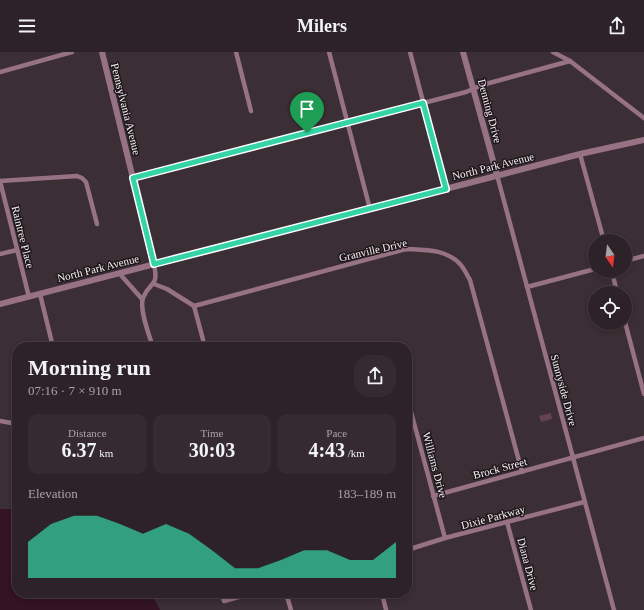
<!DOCTYPE html>
<html lang="en">
<head>
<meta charset="utf-8">
<style>
  :root { --surface:#2c2227; --page:#342a2f; --text:#f1f3f6; --muted:#a6a4a7; --line:#483f44; --accent:#35d4a7 }
  body { margin:0; font-family:Georgia,serif; background:var(--page); color:var(--text); height:100vh; display:flex; flex-direction:column; font-size:15px; white-space:nowrap }
  * { box-sizing:border-box; margin:0 }
  p { font-size:13px; color:var(--muted) }
  .icon { flex:none; width:22px; height:22px; fill:none; stroke:currentColor; stroke-width:2; stroke-linecap:round; stroke-linejoin:round }
  .map { position:relative; flex:1; overflow:hidden }
  .side { position:absolute; left:12px; top:290px; width:400px; height:256px; display:flex; flex-direction:column; background:var(--surface); border-radius:16px; box-shadow:0 2px 6px #0003,0 0 0 1px var(--line) }
  .side>* { flex:none }
  .needle { width:26px; rotate:166deg }
  .fabs { position:absolute; left:588px; top:182px; display:grid; gap:8px }
  .fabs a { display:grid; place-items:center; width:44px; height:44px; border-radius:50%; background:var(--surface); box-shadow:0 2px 6px #0003,0 0 0 1px var(--line); font-size:20px }
  .pin { position:absolute; display:grid; place-items:center; width:34px; height:34px; color:#fff; margin:-41px -17px; border-radius:50% 50% 50% 0; rotate:-45deg; box-shadow:0 0 4px #0007 }
  .pin .icon { rotate:45deg }
  .round { display:grid; place-items:center; flex:none; width:42px; height:42px; border-radius:16px; background:var(--page) }
  .headline { display:flex; align-items:center; justify-content:space-between; height:68px; padding:0 16px }
  h1 { font-size:22px; font-weight:800; line-height:30px }
  .figures { display:grid; grid-template-columns:repeat(3,1fr); gap:6px; height:68px; padding:4px 16px }
  .figures div { display:grid; align-content:center; border-radius:10px; background:var(--page); text-align:center }
  .figures b { font-size:20px; font-weight:800 }
  .figures small { font-size:11px; font-weight:400 }
  .figures p { font-size:11px }
  .chart { height:112px; padding:8px 16px }
  .chart p { display:flex; justify-content:space-between }
  .chart svg { width:100%; height:72px; margin-top:4px; fill:var(--accent); opacity:.7 }
  header { display:flex; justify-content:space-between; align-items:center; height:52px; padding:0 16px; background:var(--surface); font-size:18px; font-weight:800 }
  .map>svg:first-child { display:block }
  .green { fill:#634353 }
  .water { fill:#331324 }
  .lines { fill:none; stroke-linecap:round; stroke-linejoin:round }
  .minor { stroke:#977284; stroke-width:4.5 }
  .tertiary { stroke:#977284; stroke-width:6 }
  .route-casing { stroke:#fff; stroke-width:8 }
  .route { stroke:#35d4a7; stroke-width:5 }
  .labels { text-anchor:middle; stroke-width:3; stroke-linejoin:round; paint-order:stroke }
  .street-label { font-size:11px; fill:#faf1f5; stroke:#1e181b }
</style>
</head>
<body>
<header><svg class="icon" aria-label="menu" viewBox="0 0 24 24"><path d="M4 6h16M4 12h16M4 18h16"/></svg>Milers<svg class="icon" aria-label="share" viewBox="0 0 24 24"><path d="M12 15V3M7 8l5-5 5 5M5 13v7h14v-7"/></svg></header>
<div class="map">
<svg width="644" height="558" viewBox="0 0 644 558">
  <rect width="100%" height="100%" fill="#3b2e34"/>
  <!-- green -->
  <polygon class="green" points="551,361 552,367 541,370 539,364"/>
  <!-- water -->
  <polygon class="water" points="0,457 17,457 17,541 151,541 160,558 0,558"/>
  <g class="lines">
    <!-- minor -->
    <g class="minor">
      <polyline points="236,0 251,59"/>
      <polyline points="329,0 370,157"/>
      <polyline points="410,0 446,137"/>
      <polyline points="553,0 570,9 644,66"/>
      <polyline points="0,20 72,0"/>
      <polyline points="580,102 604,189"/>
      <polyline points="497,123 614,558"/>
      <polyline points="133,126 466,40 482,33 570,9"/>
      <polyline points="0,129 77,124 82,126 86,130 97,172"/>
      <polyline points="0,129 29,245"/>
      <polyline points="0,202 17,198"/>
      <polyline points="625,209 644,204"/>
      <polyline points="612,219 617,241"/>
      <polyline points="119,221 142,247"/>
      <polyline points="154,232 167,237 194,254 205,295"/>
      <polyline points="527,235 595,217"/>
      <polyline points="40,242 53,295"/>
      <path d="M194,254L406,197C425,198 446,197 460,212C464,216 467,223 470,228L522,420"/>
      <polyline points="625,270 644,342"/>
      <path d="M153,295C149,283 139,257 143,246C150,228 159,237 154,212"/>
      <path d="M362,295C371,293 382,289 389,295"/>
      <polyline points="407,345 445,486"/>
      <polyline points="0,369 17,372"/>
      <polyline points="433,444 644,386"/>
      <polyline points="507,470 531,558"/>
      <polyline points="407,498 445,486 584,450"/>
      <polyline points="222,541 224,549 253,541"/>
      <polyline points="286,541 291,558"/>
      <polyline points="382,541 386,558"/>
    </g>
    <!-- tertiary -->
    <g class="tertiary">
      <polyline points="102,0 154,212"/>
      <polyline points="463,0 497,123"/>
      <polyline points="0,252 492,125 580,102 644,88"/>
    </g>
  </g>
  <g class="lines">
    <defs>
      <polygon id="route" points="423,51 446,137 154,212 133,126"/>
    </defs>
    <!-- route casing -->
    <use href="#route" class="route-casing"/>
    <!-- route -->
    <use href="#route" class="route"/>
  </g>
  <g class="labels">
    <!-- street labels -->
    <g class="street-label">
      <text transform="translate(126 57) rotate(76)" y="4">Pennsylvania Avenue</text>
      <text transform="translate(490 59) rotate(75)" y="4">Denning Drive</text>
      <text transform="translate(493 114) rotate(-14)" y="4">North Park Avenue</text>
      <text transform="translate(23 185) rotate(76)" y="4">Raintree Place</text>
      <text transform="translate(373 198) rotate(-13)" y="4">Granville Drive</text>
      <text transform="translate(98 216) rotate(-14)" y="4">North Park Avenue</text>
      <text transform="translate(564 338) rotate(75)" y="4">Sunnyside Drive</text>
      <text transform="translate(435 413) rotate(75)" y="4">Williams Drive</text>
      <text transform="translate(500 416) rotate(-15)" y="4">Brock Street</text>
      <text transform="translate(493 465) rotate(-15)" y="4">Dixie Parkway</text>
      <text transform="translate(528 512) rotate(75)" y="4">Diana Drive</text>
    </g>
  </g>
</svg>
<div class="fabs">
<a><svg class="needle" viewBox="-14 -14 28 28"><path d="M0-13l5 13h-10z" fill="#e53935"/><path d="M0 13l5-13h-10z" fill="#a6a4a7"/></svg></a>
<a><svg class="icon" aria-label="locate" viewBox="0 0 24 24"><circle cx="12" cy="12" r="6"/><path d="M12 2v4M12 18v4M2 12h4M18 12h4"/></svg></a>
</div>
<div class="pin" style="left:307px;top:81px;background:#1e9e55"><svg class="icon" aria-label="arrive" viewBox="0 0 24 24"><path d="M6 21V4h12l-3 4 3 4H6"/></svg></div>
<section class="side">
<div class="headline"><div><h1>Morning run</h1><p>07:16 · 7 × 910 m</p></div><a class="round"><svg class="icon" aria-label="share" viewBox="0 0 24 24"><path d="M12 15V3M7 8l5-5 5 5M5 13v7h14v-7"/></svg></a></div>
<div class="figures">
<div><p>Distance</p><b>6.37<small> km</small></b></div>
<div><p>Time</p><b>30:03</b></div>
<div><p>Pace</p><b>4:43<small> /km</small></b></div>
</div>
<div class="chart"><p><span>Elevation</span>183–189 m</p>
<svg viewBox="0 0 160 44" preserveAspectRatio="none"><path d="M0 44V22L10 11L20 6L30 6L40 11L50 17L60 11L70 17L80 27L90 38L100 38L110 33L120 27L130 27L140 33L150 33L160 22V44z"/></svg>
</div>
</section>
</div>
</body>
</html>
